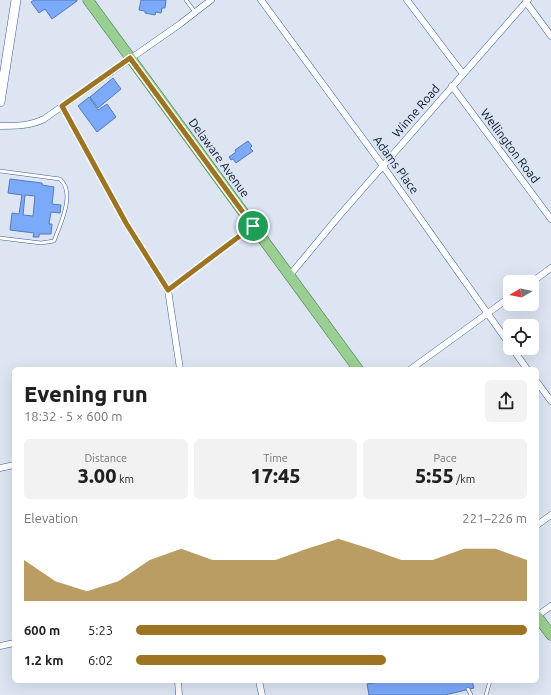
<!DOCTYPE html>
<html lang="en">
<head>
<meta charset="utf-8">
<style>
  :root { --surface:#fff; --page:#f2f2f2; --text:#202124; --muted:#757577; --accent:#9d7422 }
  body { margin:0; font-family:Ubuntu,sans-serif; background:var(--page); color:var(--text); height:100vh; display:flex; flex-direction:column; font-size:15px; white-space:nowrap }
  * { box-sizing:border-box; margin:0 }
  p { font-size:13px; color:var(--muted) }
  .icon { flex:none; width:22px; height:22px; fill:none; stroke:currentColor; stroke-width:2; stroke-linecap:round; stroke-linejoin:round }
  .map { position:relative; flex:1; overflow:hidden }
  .details { position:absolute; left:12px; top:367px; width:527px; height:316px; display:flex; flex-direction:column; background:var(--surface); border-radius:6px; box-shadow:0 4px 16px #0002 }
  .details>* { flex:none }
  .needle { width:26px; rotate:260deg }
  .tools { position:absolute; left:503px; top:275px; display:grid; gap:8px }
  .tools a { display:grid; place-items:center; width:36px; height:36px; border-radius:6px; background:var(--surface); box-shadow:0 4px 16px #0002; font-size:20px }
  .pin { position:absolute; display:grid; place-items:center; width:34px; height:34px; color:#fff; margin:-17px; border:2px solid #fff; border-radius:50%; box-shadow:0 1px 4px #0007 }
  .round { display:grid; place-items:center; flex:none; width:42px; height:42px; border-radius:6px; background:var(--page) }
  .summary { display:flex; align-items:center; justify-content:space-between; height:68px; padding:0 12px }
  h1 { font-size:22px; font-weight:800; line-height:30px }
  .metrics { display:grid; grid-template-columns:repeat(3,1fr); gap:6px; height:68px; padding:4px 12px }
  .metrics div { display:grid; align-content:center; border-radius:6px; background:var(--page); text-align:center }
  .metrics b { font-size:20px; font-weight:800 }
  .metrics small { font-size:11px; font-weight:400 }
  .metrics p { font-size:11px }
  .chart { height:112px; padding:8px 12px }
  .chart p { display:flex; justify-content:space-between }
  .chart svg { width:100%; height:72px; margin-top:4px; fill:var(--accent); opacity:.7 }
  ul { padding:0 12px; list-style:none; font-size:13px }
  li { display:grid; grid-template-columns:64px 48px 1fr; align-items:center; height:30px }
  li i { height:10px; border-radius:5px; background:var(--accent) }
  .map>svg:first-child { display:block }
  .building { fill:#7baafa; stroke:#5579b8; fill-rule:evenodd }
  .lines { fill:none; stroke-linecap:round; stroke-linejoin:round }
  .service-casing { stroke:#395c97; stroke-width:4 }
  .minor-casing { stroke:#395c97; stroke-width:7 }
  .secondary-casing { stroke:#395c97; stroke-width:10 }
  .primary-casing { stroke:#3c7740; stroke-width:11 }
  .service { stroke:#fff; stroke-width:3 }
  .minor { stroke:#fff; stroke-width:6 }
  .secondary { stroke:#fff; stroke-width:9 }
  .primary { stroke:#9bce92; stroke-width:10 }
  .route-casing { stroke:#fff; stroke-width:8 }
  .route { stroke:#9d7422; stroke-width:5 }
  .labels { text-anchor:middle; stroke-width:3.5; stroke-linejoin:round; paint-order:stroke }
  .street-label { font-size:12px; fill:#07142c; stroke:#dde5f3 }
</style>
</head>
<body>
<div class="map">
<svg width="551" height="695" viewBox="0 0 551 695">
  <rect width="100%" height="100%" fill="#dde5f3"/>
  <!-- building -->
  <g class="building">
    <polygon points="34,0 77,0 77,1 52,19 45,9 39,13 31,2"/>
    <polygon points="141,0 166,0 165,8 162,8 161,13 156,12 155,15 145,13 145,11 139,10"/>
    <polygon points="113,78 121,89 98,108 90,97"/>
    <polygon points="89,97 98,110 107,104 116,117 97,132 78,106"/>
    <polygon points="248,141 252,146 250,148 253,151 236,163 233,159 231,160 229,157 236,152 235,150"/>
    <path d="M10,179L42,183V185L54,187L52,204L61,205L60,213L51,212L49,224H52L51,234H39V237H33L34,233L10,230L12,213L19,214L22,195L8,193ZM25,195L35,196L33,216L23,215Z"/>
    <polygon points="385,681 472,681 474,688 445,695 369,695 367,684"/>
  </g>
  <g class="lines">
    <defs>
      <g id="service">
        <polyline points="186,0 195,12"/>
        <path d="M0,171L60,179C76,193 60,225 54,241L41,243L0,238"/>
        <polyline points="468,689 471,695"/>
        <polyline points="486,695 490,681"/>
      </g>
      <g id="minor">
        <polyline points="261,0 383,166 510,345"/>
        <polyline points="407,0 463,74"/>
        <polyline points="526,2 551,36"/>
        <polyline points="452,86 551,219"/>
        <polyline points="62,106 126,223 168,290 180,369"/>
        <path d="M0,126C15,126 30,126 44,119L180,24L211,0"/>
        <polyline points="290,275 339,216 528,0"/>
        <polyline points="532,282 551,268"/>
        <polyline points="168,290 253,226"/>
        <polyline points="512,348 527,369"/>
        <polyline points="411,369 510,297"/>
        <polyline points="537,382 551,401"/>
        <polyline points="0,468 14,465"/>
        <polyline points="537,525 551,515"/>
        <polyline points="537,616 551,606"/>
        <polyline points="0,646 14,643"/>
        <polyline points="178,681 179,695"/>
        <polyline points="259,681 262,695"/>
      </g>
      <polyline id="secondary" points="0,102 16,0"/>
      <g id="primary">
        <polyline points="88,0 358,369"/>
        <polyline points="537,616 551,635"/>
      </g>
    </defs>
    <!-- service casing -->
    <use href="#service" class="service-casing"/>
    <!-- minor casing -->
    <use href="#minor" class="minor-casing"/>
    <!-- secondary casing -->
    <use href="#secondary" class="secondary-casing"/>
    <!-- primary casing -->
    <use href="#primary" class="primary-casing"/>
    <!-- service -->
    <use href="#service" class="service"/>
    <!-- minor -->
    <use href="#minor" class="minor"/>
    <!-- secondary -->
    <use href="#secondary" class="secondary"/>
    <!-- primary -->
    <use href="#primary" class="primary"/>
  </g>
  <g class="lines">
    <defs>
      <polygon id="route" points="130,58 253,226 168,290 126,223 62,106"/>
    </defs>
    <!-- route casing -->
    <use href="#route" class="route-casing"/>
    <!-- route -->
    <use href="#route" class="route"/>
  </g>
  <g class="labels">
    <!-- street labels -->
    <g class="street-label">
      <text transform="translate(416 111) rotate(-49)" y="4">Winne Road</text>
      <text transform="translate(510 146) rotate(53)" y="4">Wellington Road</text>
      <text transform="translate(219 158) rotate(54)" y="4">Delaware Avenue</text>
      <text transform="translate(396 165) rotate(54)" y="4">Adams Place</text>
    </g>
  </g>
</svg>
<div class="tools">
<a><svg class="needle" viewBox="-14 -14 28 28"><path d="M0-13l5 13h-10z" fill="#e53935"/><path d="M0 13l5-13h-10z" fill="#757577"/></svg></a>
<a><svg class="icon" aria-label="locate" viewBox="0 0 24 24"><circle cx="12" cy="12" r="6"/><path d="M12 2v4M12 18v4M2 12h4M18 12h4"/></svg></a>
</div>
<div class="pin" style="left:253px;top:226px;background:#1e9e55"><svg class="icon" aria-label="arrive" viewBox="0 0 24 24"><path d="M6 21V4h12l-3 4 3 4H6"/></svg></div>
<section class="details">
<div class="summary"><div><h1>Evening run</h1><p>18:32 · 5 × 600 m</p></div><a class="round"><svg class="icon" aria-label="share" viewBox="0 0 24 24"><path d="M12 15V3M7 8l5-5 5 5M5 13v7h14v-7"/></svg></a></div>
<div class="metrics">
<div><p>Distance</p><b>3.00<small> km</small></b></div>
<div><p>Time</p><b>17:45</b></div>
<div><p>Pace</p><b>5:55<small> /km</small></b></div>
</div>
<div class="chart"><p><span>Elevation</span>221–226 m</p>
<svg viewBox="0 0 160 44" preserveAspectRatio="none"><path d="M0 44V19L10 32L20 38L30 32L40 19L50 12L60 19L70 19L80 19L90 12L100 6L110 12L120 19L130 19L140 12L150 12L160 19V44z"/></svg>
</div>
<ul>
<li><b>600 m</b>5:23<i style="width:100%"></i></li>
<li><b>1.2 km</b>6:02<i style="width:64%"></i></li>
</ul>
</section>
</div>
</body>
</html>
